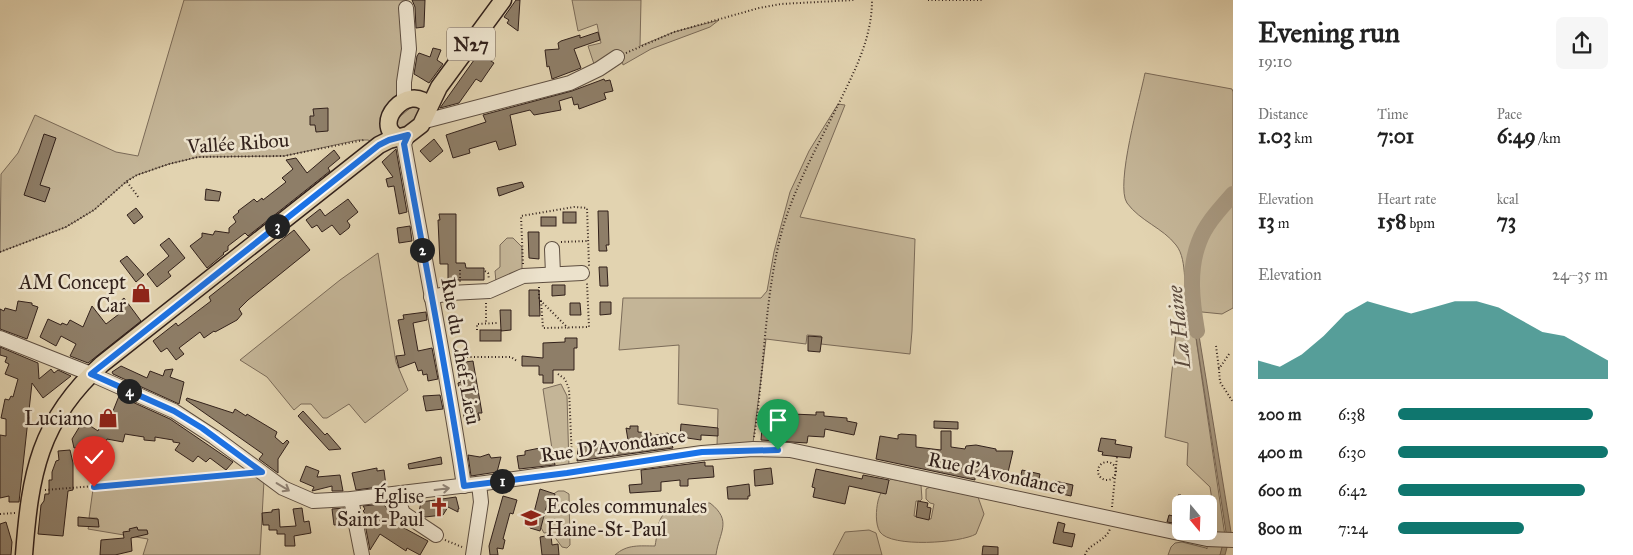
<!DOCTYPE html>
<html lang="en">
<head>
<meta charset="utf-8">
<style>
  :root { --surface:#fff; --page:#f6f6f6; --text:#222; --muted:#767676; --accent:#0f766e }
  body { margin:0; font-family:"IM FELL Great Primer",serif; background:var(--page); color:var(--text); height:100vh; display:flex; flex-direction:column; font-size:19px; white-space:nowrap }
  * { box-sizing:border-box; margin:0 }
  p { font-size:16px; color:var(--muted) }
  .icon { flex:none; width:28px; height:28px; fill:none; stroke:currentColor; stroke-width:2; stroke-linecap:round; stroke-linejoin:round }
  .map { position:relative; flex:1; overflow:hidden }
  .panel { display:flex; flex-direction:column; background:var(--surface); width:400px }
  .panel>* { flex:none }
  .needle { width:32px; rotate:161deg }
  .fabs { position:absolute; left:1172px; top:495px; display:grid; gap:10px }
  .fabs a { display:grid; place-items:center; width:45px; height:45px; border-radius:8px; background:var(--surface); box-shadow:0 5px 20px #0002; font-size:25px }
  .pin { position:absolute; display:grid; place-items:center; width:42px; height:42px; color:#fff; margin:-51px -21px; border-radius:50% 50% 50% 0; rotate:-45deg; box-shadow:0 0 5px #0007 }
  .pin .icon { rotate:45deg }
  .km { position:absolute; width:25px; height:25px; margin:-12px; border-radius:50%; background:#222; color:#fff; font-size:14px; line-height:25px; text-align:center }
  .round { display:grid; place-items:center; flex:none; width:52px; height:52px; border-radius:8px; background:var(--page) }
  .head { display:flex; align-items:center; justify-content:space-between; height:85px; padding:0 25px }
  h1 { font-size:28px; font-weight:800; line-height:38px }
  .metrics { display:grid; grid-template-columns:repeat(3,1fr); gap:8px; height:85px; padding:5px 25px }
  .metrics div { display:grid; align-content:center }
  .metrics b { font-size:21px; font-weight:800 }
  .metrics small { font-size:14px; font-weight:400 }
  .metrics p { font-size:14px }
  .chart { height:140px; padding:10px 25px }
  .chart p { display:flex; justify-content:space-between }
  .chart svg { width:100%; height:90px; margin-top:5px; fill:var(--accent); opacity:.7 }
  ul { padding:0 25px; list-style:none; font-size:16px }
  li { display:grid; grid-template-columns:80px 60px 1fr; align-items:center; height:38px }
  li i { height:12px; border-radius:6px; background:var(--accent) }
  main { display:flex; flex:1; min-height:0 }
  .map>svg:first-child { display:block }
  .green { fill:#c4b597; stroke:#7b6b59 }
  .water { fill:#a6967d; stroke:#786756 }
  .lines { fill:none; stroke-linecap:round; stroke-linejoin:round }
  .river { stroke:#a6967d; stroke-width:16 }
  .building { fill:#8e7e68; stroke:#32211b }
  .minor-casing { stroke:#5e4e40; stroke-width:16 }
  .major-casing { stroke:#32211b; stroke-width:19 }
  .path { stroke:#32211b; stroke-width:2; stroke-dasharray:1 2.5; stroke-linecap:butt }
  .minor { stroke:#ece2cc; stroke-width:14 }
  .major { stroke:#e2d3b0; stroke-width:16 }
  .oneway { stroke:#8f8274 }
  .route-casing { stroke:#fff; stroke-width:10 }
  .route { stroke:#1a73e8; stroke-width:6 }
  .labels { text-anchor:middle; stroke-width:5; stroke-linejoin:round; paint-order:stroke }
  .shield { fill:#ece2cc; stroke:#6a5b50; stroke-width:1 }
  .shield-label { font-size:19px; font-weight:bold; fill:#32211b }
  .street-label { font-size:20px; fill:#32211b; stroke:#ece2cc }
  .poi-label { font-size:20px; fill:#32211b; stroke:#ece2cc; text-anchor:end }
  .water-label { font-size:21px; font-style:italic; fill:#5b4a3d; stroke:#ece2cc }
</style>
</head>
<body>
<main>
<div class="map">
<svg width="1233" height="555" viewBox="0 0 1233 555">
  <rect width="100%" height="100%" fill="#e2d3b0"/>
  <filter id="stains"><feTurbulence type="fractalNoise" baseFrequency=".004" numOctaves="4"/><feColorMatrix values="0 0 0 0 .2 0 0 0 0 .09 0 0 0 0 .02 0 0 0 .5 -.17"/></filter>
  <radialGradient id="worn" r=".72"><stop offset=".6" stop-color="#630" stop-opacity="0"/><stop offset="1" stop-color="#630" stop-opacity=".3"/></radialGradient>
  <!-- green -->
  <g class="green">
    <polygon points="184,0 404,0 406,8 404,82 379,145 368,140 358,140 284,156 198,157 169,164 137,175 127,181 94,210 66,227 0,252 1,174 18,153 35,115 116,152 138,156"/>
    <polygon points="572,0 641,0 640,46 674,32 719,20 710,27 651,49 623,65 622,60 596,70 588,46 601,43 597,24 578,31"/>
    <path d="M1145,73L1232,89L1233,92V308L1222,314L1192,311L1225,536H1212L1215,519L1210,487L1187,465L1188,443L1165,437L1178,314L1191,311C1181,292 1189,261 1176,245C1163,228 1140,221 1127,203C1115,185 1140,98 1145,73Z"/>
    <polygon points="838,104 845,105 800,217 915,239 912,331 910,354 821,344 821,336 807,335 806,344 766,339 753,443 717,446 718,409 678,404 679,345 619,350 623,298 761,298 767,291 774,252 790,192 809,151"/>
    <path d="M414,105L420,108C418,119 409,127 398,128L396,122L397,119Z"/>
    <polygon points="507,238 513,238 522,247 522,272 496,282 495,271 500,267 500,245"/>
    <polygon points="378,253 396,362 408,390 365,423 349,404 327,418 323,418 311,404 301,404 294,410 267,377 240,360 340,280"/>
    <polygon points="561,384 567,396 569,467 555,469 543,389"/>
    <polygon points="255,474 264,480 260,555 143,555 148,539 88,529 89,525 97,525 97,518 89,518 93,489"/>
    <path d="M891,479L921,485L922,499L920,501H916L914,516L931,519L934,504L930,503L926,499V489L930,487L978,497L984,514L976,534C961,543 891,548 880,532C875,524 876,510 878,501C879,495 886,482 891,479Z"/>
    <polygon points="558,491 564,491 569,494 570,545 567,548 562,547 551,532 544,533 540,526 549,497"/>
    <path d="M710,503C733,521 719,532 716,555H615C627,544 640,546 655,546C657,537 657,525 661,518C669,503 696,504 710,503Z"/>
    <polygon points="869,530 876,533 882,555 833,555 845,532"/>
    <polygon points="1207,539 1225,540 1220,555 1168,555 1171,547 1175,543 1182,542 1206,548 1207,549"/>
  </g>
  <!-- water -->
  <polygon class="water" points="1192,311 1195,311 1231,532 1225,555 1220,555 1226,532"/>
  <g class="lines">
    <!-- river -->
    <path class="river" d="M1197,331C1192,302 1188,270 1199,242C1206,223 1221,208 1233,194"/>
  </g>
  <!-- building -->
  <g class="building">
    <polygon points="412,0 425,0 424,27 416,28 415,7"/>
    <polygon points="516,0 520,0 518,31 507,23 509,20 504,17"/>
    <polygon points="598,32 600,40 574,49 581,68 552,79 549,66 547,67 545,50 559,49 558,43 561,41 580,35 580,38"/>
    <polygon points="433,48 441,50 437,60 443,64 429,83 414,74 417,56 419,53 430,57"/>
    <polygon points="479,53 494,63 485,76 481,82 476,79 459,103 440,108"/>
    <polygon points="604,79 605,81 610,80 613,91 604,93 606,99 579,109 578,104 574,105 572,97 559,101 561,110 534,115 530,110 510,115 516,145 499,150 496,141 469,149 470,153 453,158 446,135 486,122 483,115 572,91"/>
    <polygon points="328,108 328,131 316,132 315,125 310,125 310,116 314,116 313,109"/>
    <polygon points="44,134 56,138 40,185 50,188 45,202 24,195"/>
    <polygon points="434,139 443,151 430,162 420,151"/>
    <polygon points="396,149 407,212 399,214 394,186 388,187 386,179 393,177 382,162"/>
    <polygon points="334,150 340,158 328,168 330,171 248,236 245,233 228,246 228,250 223,253 224,254 207,268 190,246 202,237 202,233 213,235 215,231 229,233 229,228 236,222 233,217 239,212 238,211 254,199 257,202 262,198 263,200 286,182 282,178 293,169 286,160 296,158 307,173"/>
    <polygon points="522,182 524,187 499,196 497,188"/>
    <polygon points="206,189 221,192 219,201 205,200"/>
    <polygon points="348,199 358,212 347,221 350,225 349,228 340,235 332,225 322,232 317,225 312,228 306,220 320,209 325,216"/>
    <polygon points="136,208 143,217 134,224 127,215"/>
    <polygon points="598,211 608,211 609,245 606,245 607,251 599,251"/>
    <rect x="563" y="212" width="13" height="11"/>
    <polygon points="439,214 456,214 456,263 465,263 466,268 484,268 484,280 448,280 448,264 440,264 438,220 440,220"/>
    <rect x="541" y="217" width="15" height="9"/>
    <polygon points="410,226 412,241 399,243 397,228"/>
    <polygon points="294,230 310,250 248,300 239,309 242,314 237,320 215,332 214,331 204,338 200,332 179,348 184,354 176,360 167,348 161,352 153,341 176,323 178,326 211,301 209,297"/>
    <polygon points="528,232 539,232 539,259 529,258"/>
    <polygon points="169,238 185,258 168,272 171,276 157,287 147,274 169,256 160,245"/>
    <polygon points="127,256 144,275 136,282 120,261"/>
    <polygon points="599,267 607,267 608,286 600,286"/>
    <polygon points="552,285 565,285 565,295 552,296"/>
    <polygon points="529,290 539,290 540,316 529,316"/>
    <polygon points="124,298 141,321 88,363 70,356 76,344 61,336 56,346 40,337 48,319 61,325 62,323 67,325 70,320 83,327 92,306 106,324 123,311 117,304"/>
    <polygon points="18,301 32,303 32,305 38,307 27,339 0,329 0,309 4,311 5,308 16,311"/>
    <polygon points="600,302 611,302 611,314 600,315"/>
    <polygon points="570,303 580,303 581,315 570,315"/>
    <polygon points="500,310 511,310 511,330 501,331"/>
    <polygon points="426,312 427,320 413,323 418,351 432,348 438,379 428,381 427,374 423,375 422,370 418,371 415,362 399,368 396,356 405,355 398,320 404,319 403,315"/>
    <rect x="480" y="330" width="21" height="11"/>
    <polygon points="808,336 822,337 820,352 808,351"/>
    <polygon points="565,338 577,338 577,348 574,348 574,370 553,370 553,383 543,383 543,375 539,375 539,366 522,366 522,356 543,358 543,343 565,342"/>
    <polygon points="0,347 38,363 39,379 51,369 54,373 58,370 71,376 43,398 32,383 19,502 9,502 9,496 0,498 0,435 6,436 6,419 1,418 5,399 9,400 11,396 13,397 18,379 5,374 9,364 5,362 7,357 0,355"/>
    <polygon points="473,361 482,413 478,413 480,420 465,422 458,383 461,382 457,363"/>
    <polygon points="121,366 147,378 150,371 163,376 165,370 173,369 170,377 184,382 179,404 113,374 112,372"/>
    <polygon points="440,395 443,409 426,411 423,396"/>
    <polygon points="119,396 170,419 233,462 226,470 210,458 206,462 198,456 193,462 175,450 180,443 173,442 173,440 155,437 155,441 144,440 144,437 125,434 123,442 107,439 103,449 87,450 87,446 74,448 72,439 83,421 98,431 107,409 113,411"/>
    <polygon points="187,398 233,413 235,409 246,416 247,414 277,432 275,437 283,444 287,440 289,442 278,459 278,473 259,459 263,454 186,400"/>
    <polygon points="777,407 793,409 792,414 816,415 816,412 824,412 824,416 847,418 847,421 857,423 854,435 825,429 824,437 808,436 807,443 761,440 763,416 772,417 774,409 776,409"/>
    <polygon points="303,411 325,435 327,433 341,449 329,450 298,416"/>
    <polygon points="934,421 958,422 958,429 934,428"/>
    <polygon points="681,424 718,428 718,436 701,435 701,440 680,437"/>
    <polygon points="630,426 638,426 638,432 651,433 651,436 668,433 673,448 577,461 578,448 628,440 626,428 630,429"/>
    <polygon points="941,431 951,431 951,447 965,449 966,446 976,445 996,449 996,451 1013,451 1006,481 975,474 975,480 876,459 880,436 898,439 898,435 901,434 916,435 916,447 941,450"/>
    <polygon points="1101,438 1116,440 1115,444 1132,447 1130,458 1102,455 1103,452 1098,451"/>
    <polygon points="545,447 545,450 552,449 555,465 519,469 517,456 525,455 525,451"/>
    <polygon points="70,450 73,463 73,490 68,491 63,536 38,534 41,505 44,501 45,494 49,494 49,480 52,480 52,472 56,461 59,460 58,451"/>
    <polygon points="489,454 491,458 501,457 497,472 471,476 468,455 480,457"/>
    <polygon points="441,457 442,464 409,469 408,464"/>
    <polygon points="705,462 705,466 713,466 714,477 688,479 688,486 680,486 680,480 661,482 661,491 630,493 629,485 642,484 641,470"/>
    <polygon points="306,466 319,471 317,477 340,475 343,491 332,491 332,486 312,491 314,487 300,481"/>
    <polygon points="377,468 377,471 384,470 386,486 356,490 352,473"/>
    <polygon points="771,468 773,484 755,486 754,470"/>
    <polygon points="816,469 862,479 863,475 889,480 886,494 849,486 845,504 813,497 815,488 812,487"/>
    <polygon points="1022,470 1040,474 1037,489 1019,485"/>
    <polygon points="1055,481 1073,485 1071,496 1053,492"/>
    <polygon points="749,484 750,496 748,496 748,499 728,499 727,487"/>
    <polygon points="540,489 555,494 553,503 548,501 540,531 530,528"/>
    <polygon points="1178,495 1181,495 1179,524 1167,522 1169,515 1173,516"/>
    <polygon points="503,496 517,500 513,514 510,513 503,539 505,540 503,549 497,548 498,555 490,555 489,546"/>
    <polygon points="456,497 459,509 458,509 458,512 448,507 443,515 425,517 419,512 421,502"/>
    <polygon points="918,501 928,503 927,507 931,508 929,520 916,517"/>
    <polygon points="383,504 397,519 393,522 428,541 420,555 407,548 406,551 380,534 370,550 364,519 367,516 363,511 365,509 363,506"/>
    <polygon points="302,508 304,522 309,521 311,533 294,536 295,546 285,546 285,534 277,534 277,530 269,530 269,525 263,525 262,513 272,512 272,510 279,509 280,527 296,526 293,509"/>
    <polygon points="344,508 347,524 334,525 332,509"/>
    <polygon points="78,517 98,519 99,527 78,526"/>
    <polygon points="6,522 12,542 11,555 0,555 0,524"/>
    <polygon points="1058,522 1065,524 1063,532 1075,534 1072,547 1053,543"/>
    <polygon points="137,527 138,530 147,530 148,534 131,538 132,551 115,555 100,555 101,540 124,538 123,532 130,531 129,529"/>
    <polygon points="551,535 552,545 558,544 559,555 542,555 540,537"/>
    <polygon points="983,546 998,547 998,555 982,555"/>
  </g>
  <g class="lines">
    <defs>
      <g id="minor">
        <polyline points="404,101 404,82 409,49 406,8"/>
        <polyline points="425,121 570,83 599,69 617,57"/>
        <path d="M408,135L404,144C424,258 447,371 464,486"/>
        <polyline points="552,249 553,274"/>
        <polyline points="431,297 450,293 489,291 523,276 582,273"/>
        <polyline points="0,338 91,374 174,411 214,437 283,488 313,501 351,499 485,483 702,453 753,449 790,450 1207,539 1233,540"/>
        <polyline points="396,494 403,513 436,535"/>
        <polyline points="351,499 362,555"/>
        <polyline points="473,555 481,502 479,484"/>
      </g>
      <g id="major">
        <path d="M398,137C371,125 408,81 429,106"/>
        <path d="M24,555C30,475 39,420 102,364L379,145L389,140L408,135L421,125L439,87L503,0"/>
      </g>
    </defs>
    <!-- minor casing -->
    <use href="#minor" class="minor-casing"/>
    <!-- major casing -->
    <use href="#major" class="major-casing"/>
    <!-- path -->
    <g class="path">
      <polyline points="928,0 983,0"/>
      <polyline points="626,53 674,32 759,8 781,4 854,0"/>
      <polyline points="127,182 139,198"/>
      <polyline points="561,242 588,241"/>
      <polyline points="0,252 66,227 94,210 127,181 137,175 169,164 198,157 284,156 364,140"/>
      <polyline points="523,264 521,216 574,207 587,208 589,266"/>
      <polyline points="460,270 460,282"/>
      <polyline points="485,271 488,273 489,279"/>
      <polyline points="539,287 539,299 568,328"/>
      <polyline points="541,301 543,328 589,327 587,283"/>
      <polyline points="486,303 486,323"/>
      <polyline points="477,330 477,324 497,323"/>
      <polyline points="1216,346 1219,369"/>
      <polyline points="1229,354 1219,369 1220,382 1233,402"/>
      <polyline points="453,357 511,357 517,361"/>
      <polyline points="558,374 565,379 569,389 572,460"/>
      <path d="M754,437C765,368 764,295 783,227C796,184 819,143 839,103C855,70 872,38 872,0"/>
      <circle cx="1107" cy="471" r="9"/>
      <polyline points="45,490 244,474"/>
      <polyline points="1112,507 1117,457"/>
      <polyline points="0,514 15,513"/>
      <polyline points="445,540 462,547"/>
      <path d="M1085,555C1088,544 1105,542 1110,529"/>
    </g>
    <!-- minor -->
    <use href="#minor" class="minor"/>
    <!-- major -->
    <use href="#major" class="major"/>
  </g>
  <!-- one-way arrows -->
  <defs><path id="oneway-shaft" d="M-6 0H5M1.5-3L5.5 0L1.5 3" fill="none" stroke-width="1.6" stroke-linecap="round" stroke-linejoin="round" transform="scale(1.25)"/></defs>
  <g class="oneway">
    <use href="#oneway-shaft" transform="translate(283 487) rotate(31)"/>
    <use href="#oneway-shaft" transform="translate(442 489) rotate(-7)"/>
  </g>
  <g class="lines">
    <defs>
      <path id="route" d="M94,487L262,472L202,428L174,411L91,374L379,145L389,140L408,135L404,144C424,258 447,371 464,486L567,473L702,452L778,450"/>
    </defs>
    <!-- route casing -->
    <use href="#route" class="route-casing"/>
    <!-- route -->
    <use href="#route" class="route"/>
  </g>
  <!-- icons -->
  <defs>
    <symbol id="shop-bare" viewBox="-9 -9 18 18"><path d="M-5-2.5h2.3a2.7 3.5 0 0 1 5.4 0H5L5.5 6h-11ZM-1.5-2.5h3a1.5 2.3 0 0 0-3 0Z" fill="#8f2418" stroke="#ece2cc" stroke-width="2.5" paint-order="stroke"/></symbol>
    <symbol id="church-bare" viewBox="-9 -9 18 18"><path d="M-1.2-6h2.4v3.5h3.3v2.4h-3.3V6h-2.4V-.1h-3.3v-2.4h3.3Z" fill="#8f2418" stroke="#ece2cc" stroke-width="2.5" paint-order="stroke"/></symbol>
    <symbol id="school-bare" viewBox="-9 -9 18 18"><path d="M0-5L7-2L0 1L-7-2ZM-4 1L0 2.5L4 1V4Q0 6-4 4Z" fill="#8f2418" stroke="#ece2cc" stroke-width="2.5" paint-order="stroke"/></symbol>
  </defs>
  <g fill-rule="evenodd">
    <use href="#shop-bare" x="127" y="279" width="28" height="28"/>
    <use href="#shop-bare" x="94" y="404" width="28" height="28"/>
    <use href="#church-bare" x="425" y="493" width="28" height="28"/>
    <use href="#school-bare" x="517" y="504" width="28" height="28"/>
  </g>
  <g class="labels">
    <!-- shield labels -->
    <rect class="shield" x="447" y="27.5" width="48" height="33" rx="4"/>
    <g class="shield-label">
      <text x="471" y="51">N27</text>
    </g>
    <!-- street labels -->
    <g class="street-label">
      <text transform="translate(238 143) rotate(-4)" y="7">Vallée Ribou</text>
      <text transform="translate(461 351) rotate(80)" y="7">Rue du Chef-Lieu</text>
      <text transform="translate(613 445) rotate(-8)" y="7">Rue D'Avondance</text>
      <text transform="translate(997 473) rotate(12)" y="7">Rue d'Avondance</text>
    </g>
    <!-- poi labels -->
    <g class="poi-label">
      <text x="126" y="289">AM Concept<tspan x="126" dy="23">Car</tspan></text>
      <text x="93" y="425">Luciano</text>
      <text x="424" y="503">Église<tspan x="424" dy="23">Saint-Paul</tspan></text>
      <text x="546" y="513" text-anchor="start">Ecoles communales<tspan x="546" dy="23">Haine-St-Paul</tspan></text>
    </g>
    <!-- water labels -->
    <g class="water-label">
      <text transform="translate(1179 327) rotate(-96)" y="7">La Haine</text>
    </g>
  </g>
  <rect width="100%" height="100%" filter="url(#stains)"/>
  <rect width="100%" height="100%" fill="url(#worn)"/>
</svg>
<div class="fabs">
<a><svg class="needle" viewBox="-14 -14 28 28"><path d="M0-13l5 13h-10z" fill="#e53935"/><path d="M0 13l5-13h-10z" fill="#767676"/></svg></a>
</div>
<div class="pin" style="left:778px;top:450px;background:#1e9e55"><svg class="icon" aria-label="arrive" viewBox="0 0 24 24"><path d="M6 21V4h12l-3 4 3 4H6"/></svg></div>
<div class="pin" style="left:94px;top:487px;background:#d93025"><svg class="icon" aria-label="check" viewBox="0 0 24 24"><path d="M5 12l5 5 9-10"/></svg></div>
<b class="km" style="left:502px;top:481px">1</b>
<b class="km" style="left:422px;top:250px">2</b>
<b class="km" style="left:277px;top:226px">3</b>
<b class="km" style="left:129px;top:391px">4</b>
</div>
<section class="panel">
<div class="head"><div><h1>Evening run</h1><p>19:10</p></div><a class="round"><svg class="icon" aria-label="share" viewBox="0 0 24 24"><path d="M12 15V3M7 8l5-5 5 5M5 13v7h14v-7"/></svg></a></div>
<div class="metrics">
<div><p>Distance</p><b>1.03<small> km</small></b></div>
<div><p>Time</p><b>7:01</b></div>
<div><p>Pace</p><b>6:49<small> /km</small></b></div>
</div>
<div class="metrics">
<div><p>Elevation</p><b>13<small> m</small></b></div>
<div><p>Heart rate</p><b>158<small> bpm</small></b></div>
<div><p>kcal</p><b>73</b></div>
</div>
<div class="chart"><p><span>Elevation</span>24–35 m</p>
<svg viewBox="0 0 160 44" preserveAspectRatio="none"><path d="M0 44V35L10 38L20 32L30 23L40 12L50 6L60 9L70 12L80 9L90 6L100 6L110 9L120 15L130 21L140 23L150 29L160 35V44z"/></svg>
</div>
<ul>
<li><b>200 m</b>6:38<i style="width:93%"></i></li>
<li><b>400 m</b>6:30<i style="width:100%"></i></li>
<li><b>600 m</b>6:42<i style="width:89%"></i></li>
<li><b>800 m</b>7:24<i style="width:60%"></i></li>
</ul>
</section>
</main>
</body>
</html>
